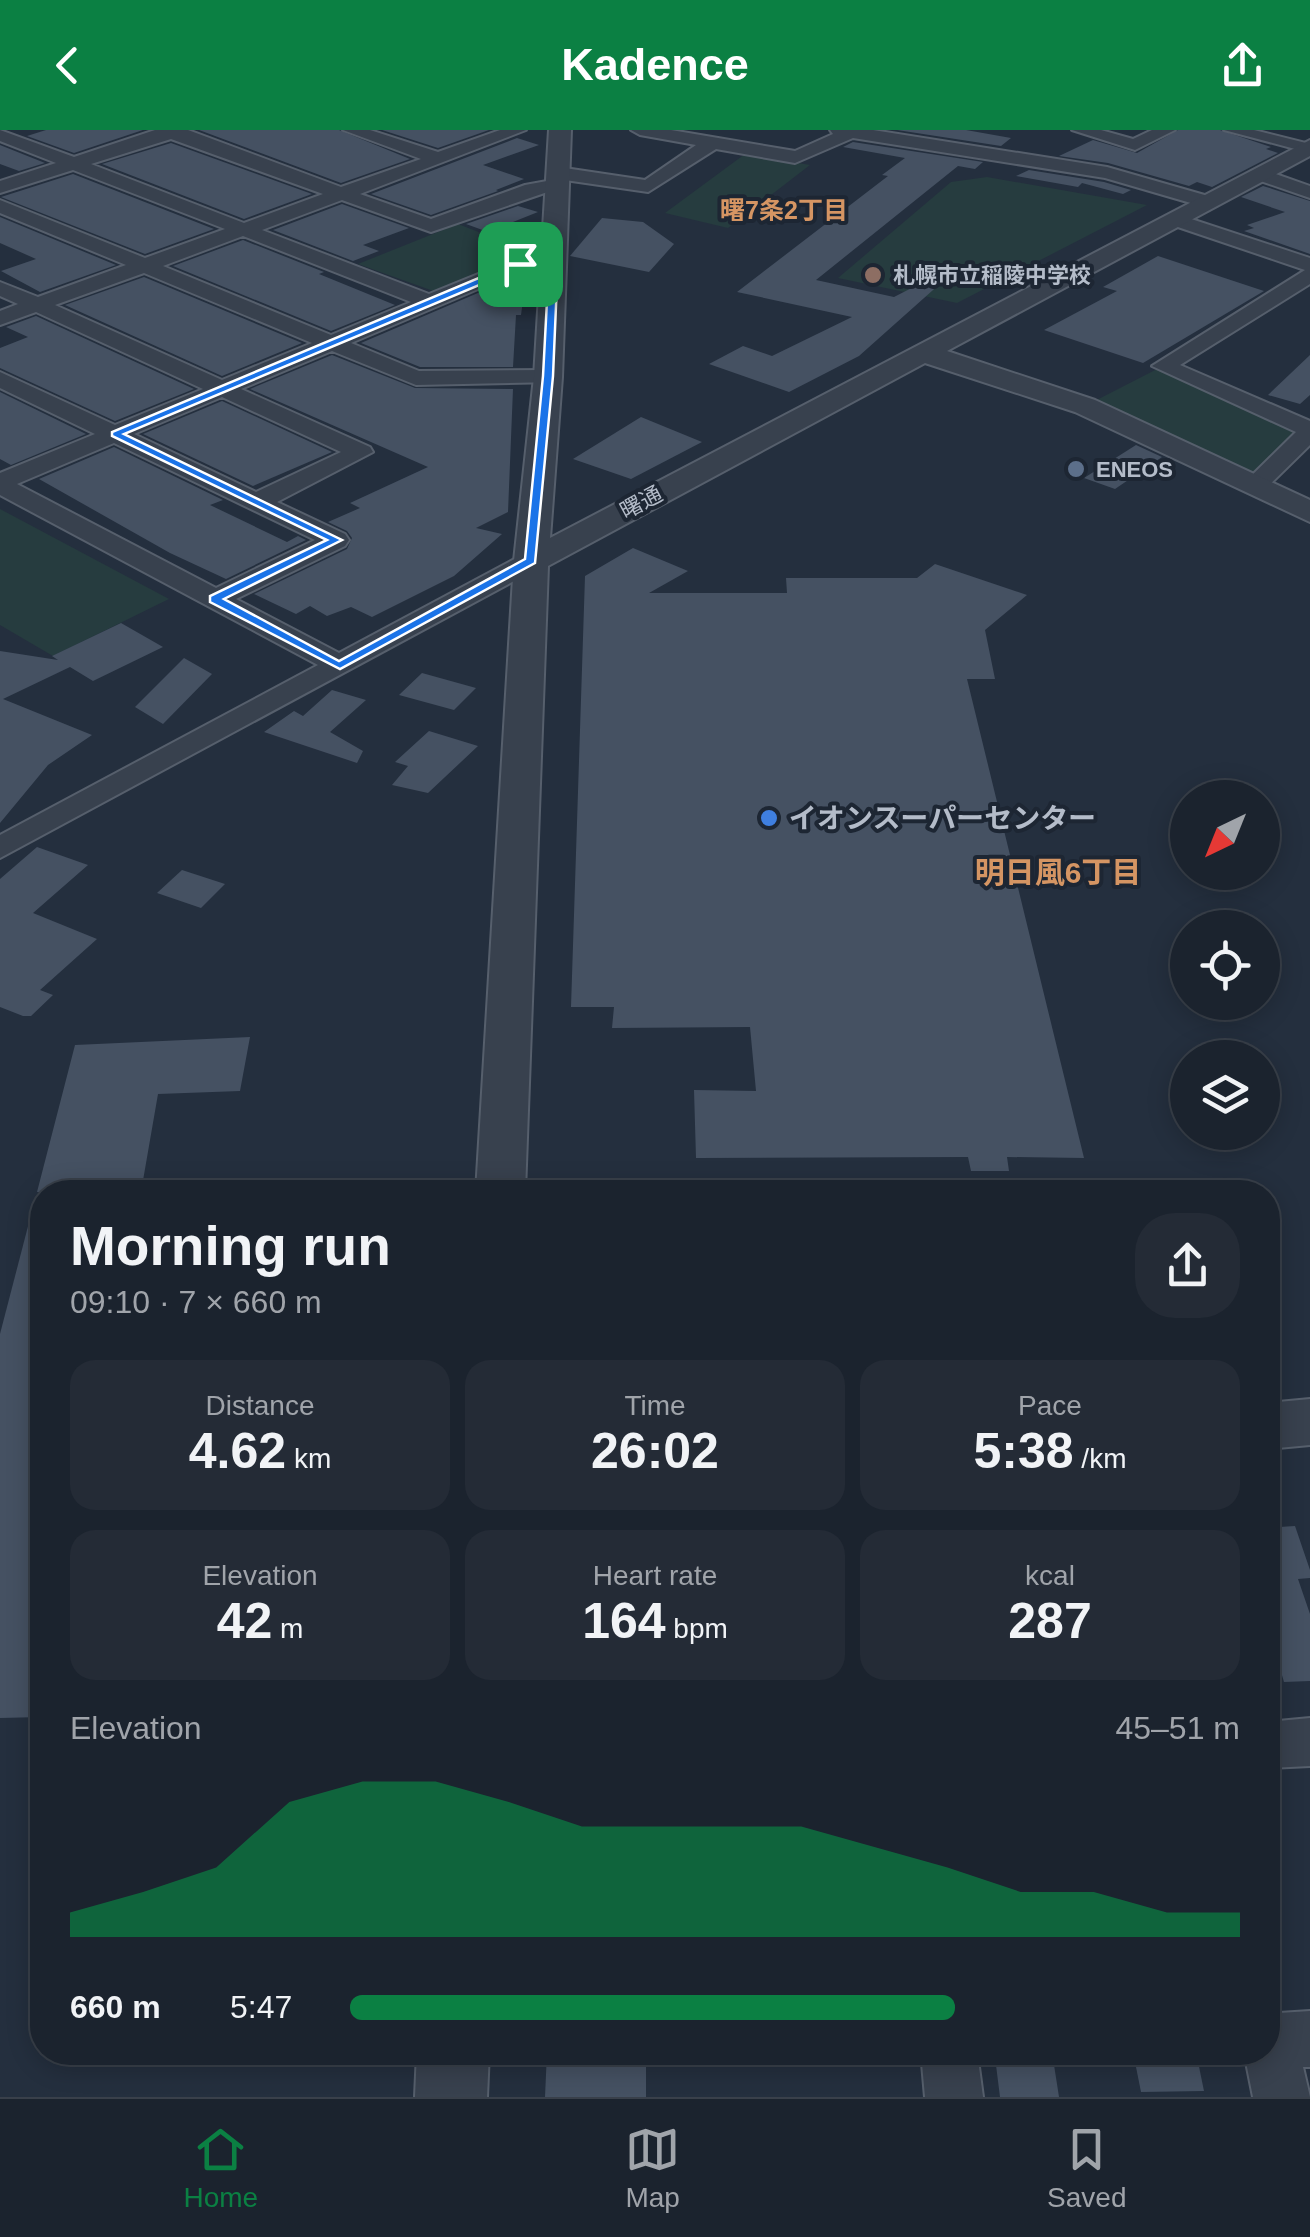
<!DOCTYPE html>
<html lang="en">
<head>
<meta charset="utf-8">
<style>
  :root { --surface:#1b232e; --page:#242b36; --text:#f1f3f6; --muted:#a0a4aa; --line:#39404a; --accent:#0b8043 }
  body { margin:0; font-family:Helvetica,"Noto Sans JP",sans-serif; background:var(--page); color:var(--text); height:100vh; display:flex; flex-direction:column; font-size:38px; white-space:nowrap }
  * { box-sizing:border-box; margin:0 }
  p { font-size:32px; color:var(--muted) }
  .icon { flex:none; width:55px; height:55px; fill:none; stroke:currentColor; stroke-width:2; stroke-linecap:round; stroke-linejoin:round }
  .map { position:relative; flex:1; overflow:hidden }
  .details { position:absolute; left:30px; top:1050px; width:1250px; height:885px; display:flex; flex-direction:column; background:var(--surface); border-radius:40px; box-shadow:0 5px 25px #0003,0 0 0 2px var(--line) }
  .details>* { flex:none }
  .needle { width:65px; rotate:223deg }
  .buttons { position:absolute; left:1170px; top:650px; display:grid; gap:20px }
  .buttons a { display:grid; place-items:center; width:110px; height:110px; border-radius:50%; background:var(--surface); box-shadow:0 5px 25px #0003,0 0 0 2px var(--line); font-size:50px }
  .pin { position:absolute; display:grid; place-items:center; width:85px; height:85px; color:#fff; margin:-42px; border-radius:20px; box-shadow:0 5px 15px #0006 }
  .round { display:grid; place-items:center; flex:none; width:105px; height:105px; border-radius:40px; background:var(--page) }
  .overview { display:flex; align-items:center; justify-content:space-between; height:170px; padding:0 40px }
  h1 { font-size:55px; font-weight:700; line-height:75px }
  .metrics { display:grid; grid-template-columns:repeat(3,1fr); gap:15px; height:170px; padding:10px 40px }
  .metrics div { display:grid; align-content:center; border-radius:25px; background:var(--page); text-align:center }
  .metrics b { font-size:50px; font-weight:700 }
  .metrics small { font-size:28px; font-weight:400 }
  .metrics p { font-size:28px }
  .chart { height:280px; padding:20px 40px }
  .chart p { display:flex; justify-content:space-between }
  .chart svg { width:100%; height:180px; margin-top:10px; fill:var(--accent); opacity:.7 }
  ul { padding:0 40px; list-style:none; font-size:32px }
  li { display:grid; grid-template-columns:160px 120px 1fr; align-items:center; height:75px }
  li i { height:25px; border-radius:12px; background:var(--accent) }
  header { display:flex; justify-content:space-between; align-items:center; height:130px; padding:0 40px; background:var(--accent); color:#fff; font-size:45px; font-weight:700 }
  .menu { display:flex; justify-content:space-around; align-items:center; height:140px; border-top:2px solid var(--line); background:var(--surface); font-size:28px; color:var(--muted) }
  .menu a { display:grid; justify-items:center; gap:5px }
  .menu .selected { color:var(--accent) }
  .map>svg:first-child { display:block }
  .green { fill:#263c3f }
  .building { fill:#455162 }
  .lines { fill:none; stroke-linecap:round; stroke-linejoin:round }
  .minor-casing { stroke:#565f6c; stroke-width:4 }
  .tertiary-casing { stroke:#565f6c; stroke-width:4 }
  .minor { fill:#38414e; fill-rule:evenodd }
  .tertiary { fill:#38414e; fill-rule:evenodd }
  .route { fill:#1a73e8; stroke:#fff; stroke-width:2.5; fill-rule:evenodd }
  .education-dot { fill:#8d6e63; stroke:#1d2633; stroke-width:4 }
  .service-dot { fill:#5c6f8a; stroke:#1d2633; stroke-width:4 }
  .shop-dot { fill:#3f7fe0; stroke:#1d2633; stroke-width:4 }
  .labels { text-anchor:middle; stroke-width:8; stroke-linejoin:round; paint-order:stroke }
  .far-poi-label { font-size:22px; font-weight:bold; fill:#b4bcc9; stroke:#1d2633; text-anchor:start }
  .far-street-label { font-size:22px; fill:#b4bcc9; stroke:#1d2633 }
  .far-neighbourhood-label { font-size:25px; font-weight:bold; fill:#d59563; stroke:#1d2633 }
  .poi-label { font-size:28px; font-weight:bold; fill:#b4bcc9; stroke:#1d2633; text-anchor:start }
  .neighbourhood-label { font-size:30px; font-weight:bold; fill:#d59563; stroke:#1d2633 }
</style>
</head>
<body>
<header><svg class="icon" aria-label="back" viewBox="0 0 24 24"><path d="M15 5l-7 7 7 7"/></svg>Kadence<svg class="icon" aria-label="share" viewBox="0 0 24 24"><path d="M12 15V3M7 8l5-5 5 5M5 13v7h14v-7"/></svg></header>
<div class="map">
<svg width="1310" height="1967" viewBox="0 0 1310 1967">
  <rect width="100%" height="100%" fill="#242f3e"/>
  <!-- green -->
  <g class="green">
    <polygon points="745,24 810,35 728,98 665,83"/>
    <polygon points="987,47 1147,75 957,173 838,148 951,52"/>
    <polygon points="458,94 535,124 439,163 358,134"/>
    <polygon points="1163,236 1310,300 1254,356 1085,276"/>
    <polygon points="0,379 169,469 53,526 0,495"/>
  </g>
  <!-- building -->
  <g class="building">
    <polygon points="46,0 143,0 74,23 27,6"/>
    <polygon points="199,0 339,0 410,29 341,53"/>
    <polygon points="382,0 489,0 438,18"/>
    <polygon points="897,0 966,0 1011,8 1001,16"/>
    <polygon points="1178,0 1220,0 1271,17 1266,19 1278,23 1212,57 1197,52 1189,56 1108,33 1059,26 1093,10 1137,23"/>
    <polygon points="517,8 539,15 483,35 524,49 496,60 498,61 431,85 371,64"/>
    <polygon points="853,12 983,32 975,39 958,36 816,150 894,167 937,145 942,152 859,226 789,262 709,234 743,216 772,226 852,187 737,162 888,46 882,45 905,28 843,17"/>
    <polygon points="171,13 312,64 244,89 102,34"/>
    <polygon points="0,15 45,33 19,41 0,34"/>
    <polygon points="1029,40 1104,52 1131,60 1123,64 1082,53 1078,57 1016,46"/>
    <polygon points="73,44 214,99 145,124 1,67"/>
    <polygon points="1263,56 1310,71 1310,124 1244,101 1254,98 1247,95 1285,82 1241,67"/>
    <polygon points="342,74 409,98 363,115 379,121 353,131 273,100"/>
    <polygon points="518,76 538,82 488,102 466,94"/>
    <polygon points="0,87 116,135 40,162 1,141 36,129 0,113"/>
    <polygon points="602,88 643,92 674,114 649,142 570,126"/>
    <polygon points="243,110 324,142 319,144 395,175 331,201 173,136"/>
    <polygon points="1158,126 1264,161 1143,233 1044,200 1117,161 1103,157"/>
    <polygon points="527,142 521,185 516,185 513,237 420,237 361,213"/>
    <polygon points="144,147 302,213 222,246 65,175"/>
    <polygon points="36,186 194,259 115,291 0,238 0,218 28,207 6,197"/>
    <polygon points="332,225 415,258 513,259 508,382 476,398 502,404 454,446 372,487 351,477 327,486 310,476 296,484 254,464 347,419 352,408 347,401 328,392 360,378 350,373 428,337 250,259"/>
    <polygon points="1310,225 1310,265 1300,274 1268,265"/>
    <polygon points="0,262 86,304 11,335 0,329"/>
    <polygon points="222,271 332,322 253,356 143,304"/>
    <polygon points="641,287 702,312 631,349 573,329"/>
    <polygon points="1136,315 1162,327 1115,359 1084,348"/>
    <polygon points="114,317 223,370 210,375 287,412 298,406 306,410 226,449 170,423 39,349"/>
    <polygon points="633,418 688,441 649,463 787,463 786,448 917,448 935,434 1027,465 985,500 995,549 967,549 1084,1028 1007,1027 1009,1041 971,1041 968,1027 696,1028 694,960 756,961 750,897 612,898 614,877 571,877 585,446"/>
    <polygon points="121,493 163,517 93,551 70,537 3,569 92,605 48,635 0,693 0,521 58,530 52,526"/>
    <polygon points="184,528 212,544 163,594 135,577"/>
    <polygon points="422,543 476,558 454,580 399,565"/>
    <polygon points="332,560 366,570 330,602 363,621 357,633 264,602 294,581 303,586"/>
    <polygon points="429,601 478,616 428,663 392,655 408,636 395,632"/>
    <polygon points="37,717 88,735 33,783 97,809 40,860 53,865 31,886 23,886 0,877 0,749"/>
    <polygon points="182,740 225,754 201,778 157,763"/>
    <polygon points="250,907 240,961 158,964 141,1062 37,1062 75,915"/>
    <polygon points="33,1077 42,1078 42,1587 0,1588 0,1204"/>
    <polygon points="1272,1374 1279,1397 1295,1396 1310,1440 1310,1448 1298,1449 1310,1484 1310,1551 1284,1552 1268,1497 1268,1375"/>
    <polygon points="547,1922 646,1922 646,1967 545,1967"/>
    <polygon points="1133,1922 1196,1922 1204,1961 1141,1962"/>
    <polygon points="996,1935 1054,1935 1059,1967 1000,1967"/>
  </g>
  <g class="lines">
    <defs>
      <g id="minor">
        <path d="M0,0L74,27L155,0H188L341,57L421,29L343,0H370L438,22L500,0H526L360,64L431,89L525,55L558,49L568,55L431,102L342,70L262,100L429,164L513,130L561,125L564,129L561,133L525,139L351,213L419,241L548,240L556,242L559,247L556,252L416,255L332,221L241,259L370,317L373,322L277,372L345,404L349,410L345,416L236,469L339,523L522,425H540L544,431L540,437L0,728V705L318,535L0,365V343L95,304L0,258V242L115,295L203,259L36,182L0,195V181L18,174L0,166V152L38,167L126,135L0,83V70L145,128L225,99L73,40L0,63V51L56,33L0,11ZM171,9L323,64L244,93L91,34ZM243,106L411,172L331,205L163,136ZM144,143L312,213L222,250L55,175ZM222,267L341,322L256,362L134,304ZM114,313L315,410L216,458L17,354Z"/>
        <polygon points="631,0 671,0 795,21 833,4 830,0 873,0 1107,37 1215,68 1218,72 1208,78 1105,48 853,8 795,33 716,19 648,62 558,49 549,43 558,37 645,50 696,15 640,5"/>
        <polygon points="1072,0 1101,0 1133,9 1152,0 1175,0 1135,20"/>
        <polygon points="1224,0 1254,0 1310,14 1310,23"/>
        <polygon points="1259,38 1310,56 1310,68 1252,48 1250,44"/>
        <polygon points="1176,84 1310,128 1310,154 1180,235 1310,291 1310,315 1263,361 1254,364 1241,356 1296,302 1152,236 1305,140 1169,94 1166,90"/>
        <polygon points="1310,1588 1310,1636 1268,1638 1268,1592"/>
        <polygon points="1268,1878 1279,1883 1310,1881 1310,1937 1303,1937 1310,1967 1253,1967 1244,1922 1268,1922"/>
        <polygon points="921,1922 977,1922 983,1967 925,1967"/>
      </g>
      <g id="tertiary">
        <polygon points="549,0 571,0 562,247 550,408 1310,10 1310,26 947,221 1095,270 1310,370 1310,392 1075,282 925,233 548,436 525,1062 476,1062 514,431 534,247"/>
        <polygon points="1310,1269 1310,1315 1268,1319 1268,1273"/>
        <polygon points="417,1922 489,1922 487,1967 415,1967"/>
      </g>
    </defs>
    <!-- minor casing -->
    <use href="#minor" class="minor-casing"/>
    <!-- tertiary casing -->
    <use href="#tertiary" class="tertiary-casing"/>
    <!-- minor -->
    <use href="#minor" class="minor"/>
    <!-- tertiary -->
    <use href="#tertiary" class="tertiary"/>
  </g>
  <!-- route -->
  <path class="route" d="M554,127L558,129L553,246L535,433L340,539L210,472V466L327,410L112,306V302L517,132ZM549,133L543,246L525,429L339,531L224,469L342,410L124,304L522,137Z"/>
  <!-- markers -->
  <circle class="education-dot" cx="873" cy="145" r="10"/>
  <circle class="service-dot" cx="1076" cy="339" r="10"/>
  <circle class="shop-dot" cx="769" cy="688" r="10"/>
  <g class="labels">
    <!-- far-poi labels -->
    <g class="far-poi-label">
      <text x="893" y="153">札幌市立稲陵中学校</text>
      <text x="1096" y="347">ENEOS</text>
    </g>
    <!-- far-street labels -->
    <g class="far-street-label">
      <text transform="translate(641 372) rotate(-28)" y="8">曙通</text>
    </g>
    <!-- far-neighbourhood labels -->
    <g class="far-neighbourhood-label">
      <text x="784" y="89">曙7条2丁目</text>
    </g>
    <!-- poi labels -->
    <g class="poi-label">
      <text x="789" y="698">イオンスーパーセンター</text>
    </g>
    <!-- neighbourhood labels -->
    <g class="neighbourhood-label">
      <text x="1058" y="753">明日風6丁目</text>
    </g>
  </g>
</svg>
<div class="buttons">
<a><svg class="needle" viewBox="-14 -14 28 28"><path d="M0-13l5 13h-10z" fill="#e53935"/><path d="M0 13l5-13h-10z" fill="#a0a4aa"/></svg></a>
<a><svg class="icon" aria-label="locate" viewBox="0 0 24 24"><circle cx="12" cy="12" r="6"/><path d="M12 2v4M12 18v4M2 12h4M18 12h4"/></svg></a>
<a><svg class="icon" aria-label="layers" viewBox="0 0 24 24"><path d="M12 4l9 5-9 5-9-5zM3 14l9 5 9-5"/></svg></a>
</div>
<div class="pin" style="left:520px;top:134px;background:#1e9e55"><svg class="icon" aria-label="arrive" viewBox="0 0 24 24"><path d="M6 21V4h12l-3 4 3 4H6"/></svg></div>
<section class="details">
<div class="overview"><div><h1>Morning run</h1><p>09:10 · 7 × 660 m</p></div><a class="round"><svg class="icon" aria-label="share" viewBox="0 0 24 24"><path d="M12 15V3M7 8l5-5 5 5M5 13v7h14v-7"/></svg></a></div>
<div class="metrics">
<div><p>Distance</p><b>4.62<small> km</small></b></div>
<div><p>Time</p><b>26:02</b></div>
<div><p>Pace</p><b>5:38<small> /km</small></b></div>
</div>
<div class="metrics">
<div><p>Elevation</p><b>42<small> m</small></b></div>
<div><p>Heart rate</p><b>164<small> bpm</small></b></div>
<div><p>kcal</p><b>287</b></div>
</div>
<div class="chart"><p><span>Elevation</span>45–51 m</p>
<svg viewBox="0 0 160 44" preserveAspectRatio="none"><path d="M0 44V38L10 33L20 27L30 11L40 6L50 6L60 11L70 17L80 17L90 17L100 17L110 22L120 27L130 33L140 33L150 38L160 38V44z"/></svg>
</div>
<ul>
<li><b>660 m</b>5:47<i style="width:68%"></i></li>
</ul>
</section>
</div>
<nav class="menu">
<a class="selected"><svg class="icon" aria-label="home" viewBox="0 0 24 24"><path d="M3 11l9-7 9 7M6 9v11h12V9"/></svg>Home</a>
<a><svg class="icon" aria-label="map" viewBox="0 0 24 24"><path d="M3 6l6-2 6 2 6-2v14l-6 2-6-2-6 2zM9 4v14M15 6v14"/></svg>Map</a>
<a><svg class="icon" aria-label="saved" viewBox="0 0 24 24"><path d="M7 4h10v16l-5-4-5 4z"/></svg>Saved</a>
</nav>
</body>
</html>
